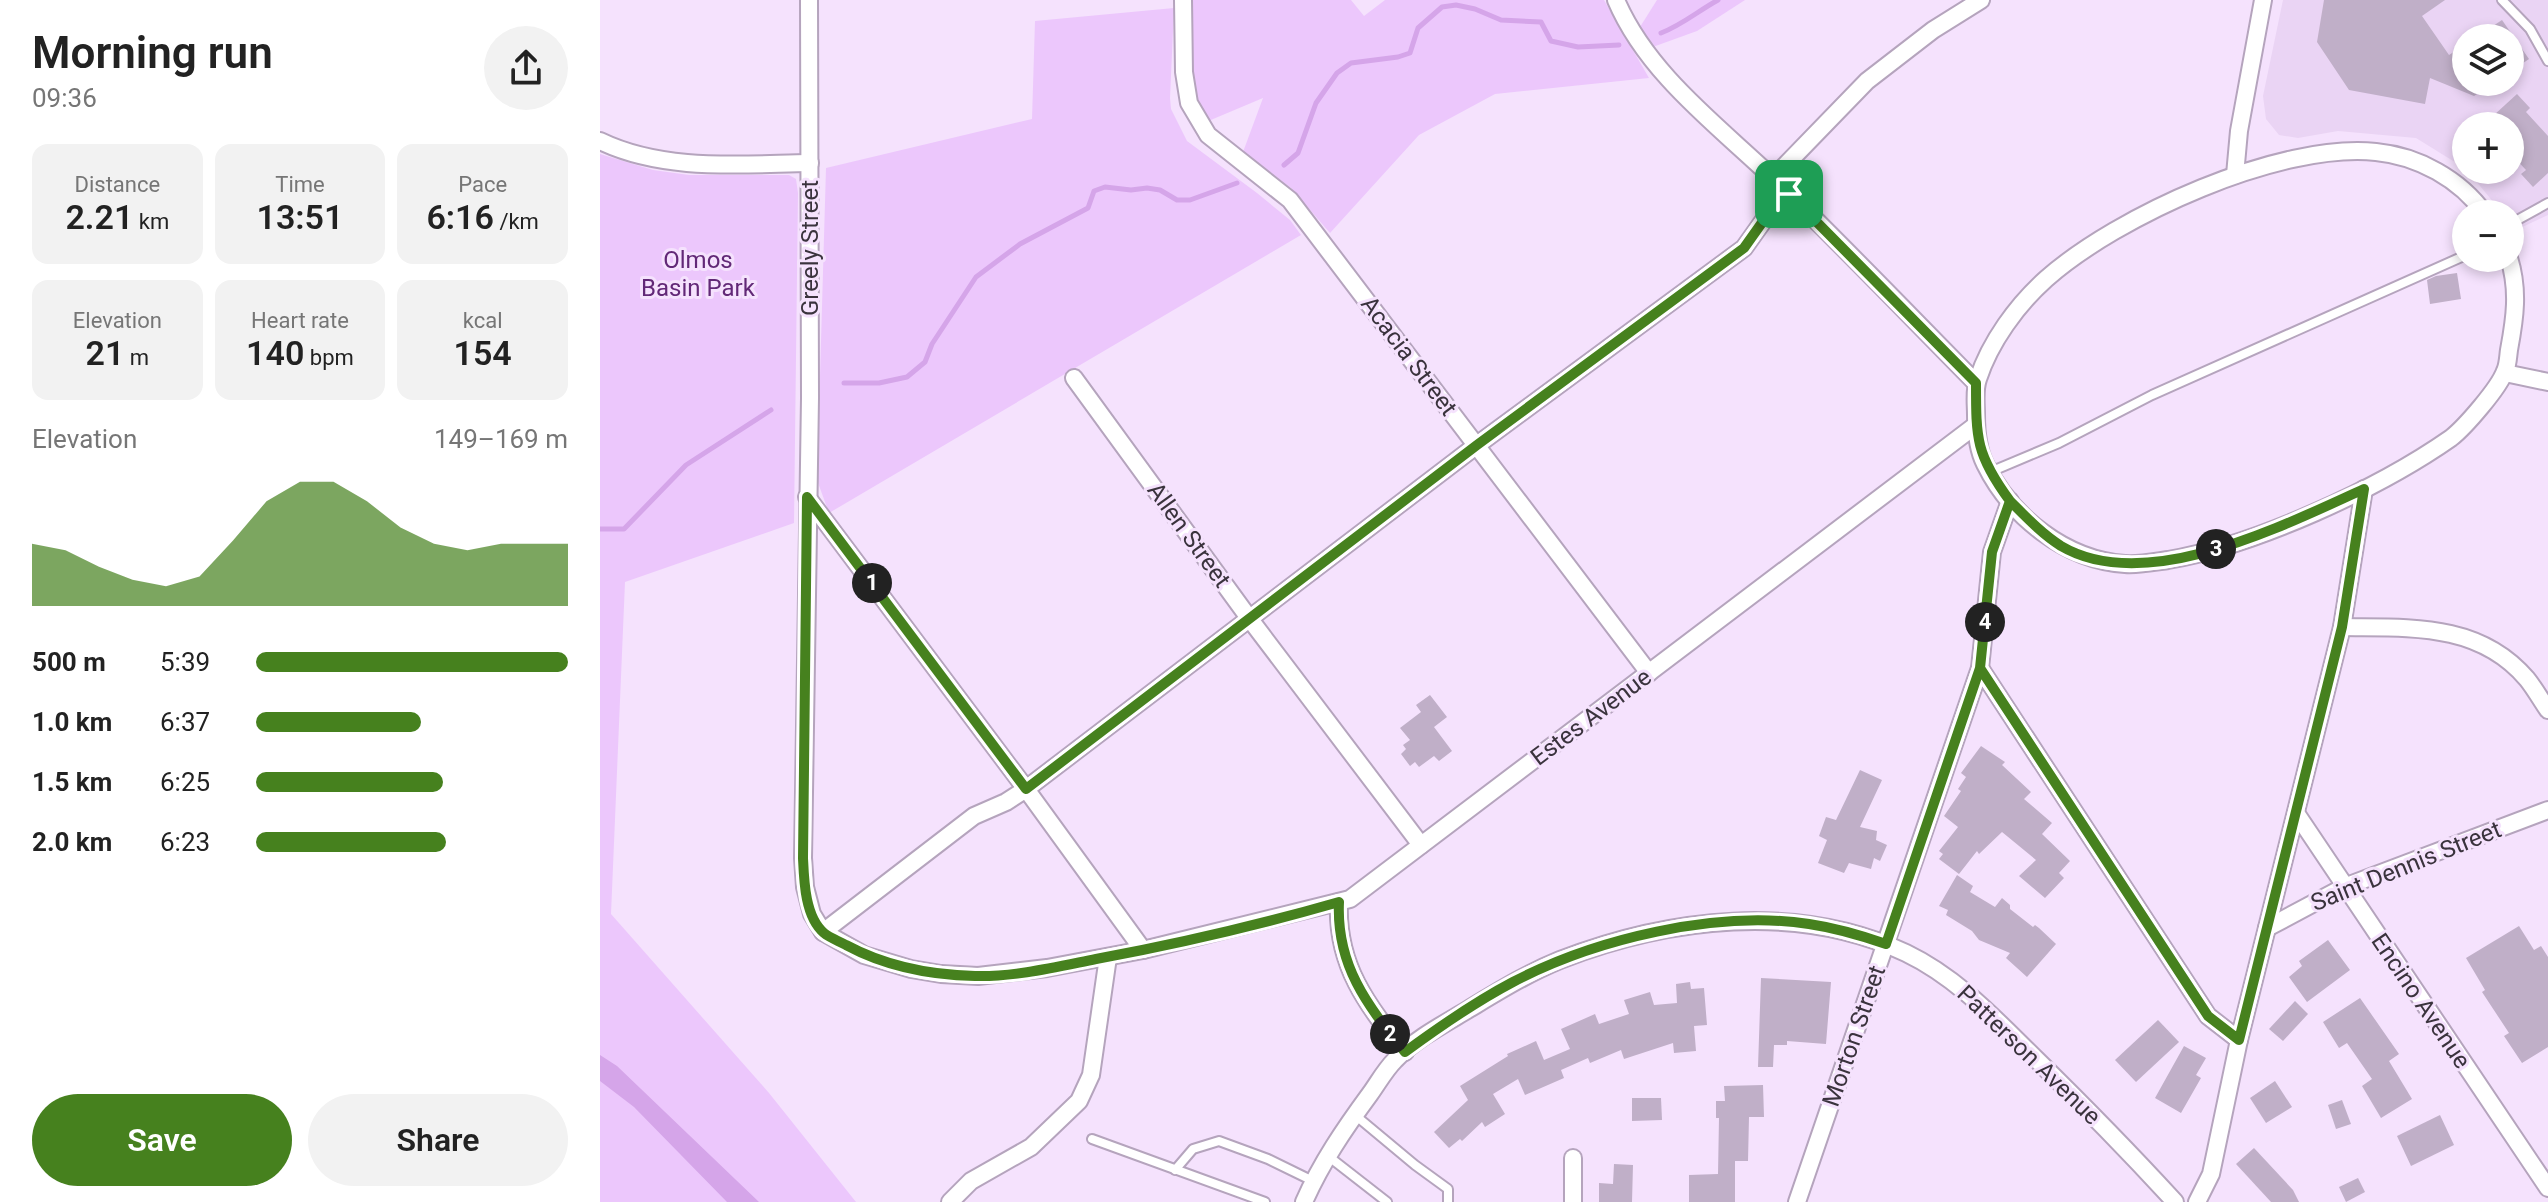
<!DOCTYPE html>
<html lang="en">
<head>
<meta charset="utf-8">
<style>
  :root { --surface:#fff; --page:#f2f2f2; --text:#222; --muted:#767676; --accent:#46811e }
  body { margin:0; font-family:Roboto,sans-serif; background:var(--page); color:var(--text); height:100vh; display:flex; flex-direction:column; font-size:30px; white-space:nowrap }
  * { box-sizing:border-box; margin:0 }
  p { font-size:26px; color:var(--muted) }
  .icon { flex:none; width:44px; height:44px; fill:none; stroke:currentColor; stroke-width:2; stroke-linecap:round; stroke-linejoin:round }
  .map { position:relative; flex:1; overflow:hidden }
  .details { display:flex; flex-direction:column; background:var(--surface); width:600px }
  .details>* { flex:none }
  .tools { position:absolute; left:1852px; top:24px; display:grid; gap:16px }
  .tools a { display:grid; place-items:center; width:72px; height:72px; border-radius:50%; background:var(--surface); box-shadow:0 4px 12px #0003; font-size:40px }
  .pin { position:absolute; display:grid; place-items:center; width:68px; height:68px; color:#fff; margin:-34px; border-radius:16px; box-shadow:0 4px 12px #0006 }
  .km { position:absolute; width:40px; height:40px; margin:-20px; border-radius:50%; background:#222; color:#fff; font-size:22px; line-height:40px; text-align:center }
  .round { display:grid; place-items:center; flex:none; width:84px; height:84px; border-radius:42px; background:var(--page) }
  .overview { display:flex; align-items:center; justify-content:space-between; height:136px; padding:0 32px }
  h1 { font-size:44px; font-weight:600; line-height:60px }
  .figures { display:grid; grid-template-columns:repeat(3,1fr); gap:12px; height:136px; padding:8px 32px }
  .figures div { display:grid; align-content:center; border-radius:16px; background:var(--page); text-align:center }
  .figures b { font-size:34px; font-weight:600 }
  .figures small { font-size:22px; font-weight:400 }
  .figures p { font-size:22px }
  .chart { height:224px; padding:16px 32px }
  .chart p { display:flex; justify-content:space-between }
  .chart svg { width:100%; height:144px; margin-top:8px; fill:var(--accent); opacity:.7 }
  .button { display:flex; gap:16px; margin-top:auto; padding:16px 32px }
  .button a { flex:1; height:92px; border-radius:48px; background:var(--accent); color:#fff; font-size:32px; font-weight:600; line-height:92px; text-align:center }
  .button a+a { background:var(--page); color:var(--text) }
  ul { padding:0 32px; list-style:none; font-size:26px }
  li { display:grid; grid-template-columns:128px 96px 1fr; align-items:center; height:60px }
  li i { height:20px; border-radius:10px; background:var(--accent) }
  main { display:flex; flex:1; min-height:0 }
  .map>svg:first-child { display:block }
  .built { fill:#ead4f4; fill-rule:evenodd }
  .green { fill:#ecc7fc }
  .water { fill:#d5a5e9 }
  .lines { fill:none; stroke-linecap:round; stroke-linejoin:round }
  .stream { stroke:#d5a5e9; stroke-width:5 }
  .building { fill:#c0afc8 }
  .lane-casing { stroke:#b5a4bd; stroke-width:12 }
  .street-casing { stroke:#b5a4bd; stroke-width:20 }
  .lane { stroke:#fff; stroke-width:8 }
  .street { stroke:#fff; stroke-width:16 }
  .route-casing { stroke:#fff; stroke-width:16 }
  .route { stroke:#46811e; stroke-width:10 }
  .labels { text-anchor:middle; stroke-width:6; stroke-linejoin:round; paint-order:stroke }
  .street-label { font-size:24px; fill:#3a333d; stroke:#f5e2fd }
  .park-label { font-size:24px; fill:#622877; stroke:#f5e2fd }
</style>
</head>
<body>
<main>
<section class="details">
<div class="overview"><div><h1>Morning run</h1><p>09:36</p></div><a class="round"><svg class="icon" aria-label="share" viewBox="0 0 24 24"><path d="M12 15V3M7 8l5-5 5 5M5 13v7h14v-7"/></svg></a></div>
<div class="figures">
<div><p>Distance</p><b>2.21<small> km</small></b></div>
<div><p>Time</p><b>13:51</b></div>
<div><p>Pace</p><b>6:16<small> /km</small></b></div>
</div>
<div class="figures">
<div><p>Elevation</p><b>21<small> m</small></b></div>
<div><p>Heart rate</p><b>140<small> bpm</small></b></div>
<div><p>kcal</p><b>154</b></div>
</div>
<div class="chart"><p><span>Elevation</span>149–169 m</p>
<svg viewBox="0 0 160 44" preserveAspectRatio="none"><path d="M0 44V25L10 27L20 32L30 36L40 38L50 35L60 24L70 12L80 6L90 6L100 12L110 20L120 25L130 27L140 25L150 25L160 25V44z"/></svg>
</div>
<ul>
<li><b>500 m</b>5:39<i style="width:100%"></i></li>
<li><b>1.0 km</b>6:37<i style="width:53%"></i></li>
<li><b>1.5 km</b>6:25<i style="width:60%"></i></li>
<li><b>2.0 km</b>6:23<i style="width:61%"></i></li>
</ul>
<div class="button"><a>Save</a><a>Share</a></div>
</section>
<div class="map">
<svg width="1948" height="1202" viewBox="0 0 1948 1202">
  <rect width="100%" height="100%" fill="#f5e2fd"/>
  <!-- built -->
  <path class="built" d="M1683,0H1948V215L1916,230L1910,223V214H1903L1867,170H1910V126H1866V169L1816,138L1738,131L1698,138L1679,135L1666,119L1663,96ZM1866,38H1910V82H1866Z"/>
  <!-- green -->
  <g class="green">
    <polygon points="591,0 751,0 764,16 785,0 1004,0 1049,78 895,94 819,135 730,233 691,188 643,152 663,98 606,122 595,100 591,71"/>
    <polygon points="1057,0 1145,0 1097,31 1050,48 1040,27"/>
    <polygon points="574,8 570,98 571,109 587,141 657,193 690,220 701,235 229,513 217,480 226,168 432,119 435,21"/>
    <polygon points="0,154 53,170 89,175 189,175 196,179 198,193 194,523 25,582 11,914 169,1093 256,1202 0,1202"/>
  </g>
  <!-- water -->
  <polygon class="water" points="0,1055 17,1066 159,1202 127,1202 34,1107 0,1081"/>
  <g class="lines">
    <!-- stream -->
    <g class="stream">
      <path d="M1061,33C1082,25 1098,11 1118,0"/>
      <polyline points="684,165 698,153 716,103 737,73 751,63 798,57 810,53 818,28 842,7 856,5 875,9 901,20 941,22 951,41 978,47 1019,45"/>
      <polyline points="244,383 279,383 307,377 325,362 332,344 376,277 420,244 488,208 494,191 505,187 531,190 547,188 560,190 577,200 590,200 637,183"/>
      <polyline points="0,529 24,529 86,465 171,410"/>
    </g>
  </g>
  <!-- building -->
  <g class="building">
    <polygon points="1724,0 1845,0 1822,16 1849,55 1866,44 1866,82 1895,82 1874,96 1830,78 1825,104 1749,90 1717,42"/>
    <polygon points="1902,20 1929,59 1910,72 1910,38 1875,38"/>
    <polygon points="1917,94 1930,108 1926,112 1948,136 1948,173 1933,187 1921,174 1926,170 1910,153 1910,126 1882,126"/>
    <polygon points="1857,273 1861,299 1830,304 1827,280 1836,276"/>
    <polygon points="830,695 847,717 834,727 852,751 839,761 834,756 819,767 815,762 810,766 801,754 806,749 803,745 810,740 800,728 821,712 816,705"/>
    <polygon points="1381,746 1405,762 1402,765 1431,792 1424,799 1452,823 1442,834 1470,861 1459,873 1464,878 1445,898 1419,876 1436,860 1402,832 1379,854 1377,851 1359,874 1339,859 1343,854 1339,851 1358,827 1344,816 1361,791 1358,789 1366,777 1361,773"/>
    <polygon points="1260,770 1282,780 1260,827 1277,831 1276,840 1287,845 1280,861 1274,858 1271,869 1249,863 1244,873 1218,863 1227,840 1219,836 1226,817 1236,820"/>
    <polygon points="1357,875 1373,886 1370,892 1395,907 1402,898 1410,905 1410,909 1433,927 1435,925 1439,928 1456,944 1427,977 1406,958 1410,953 1379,940 1372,931 1346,915 1348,910 1339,906"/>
    <polygon points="1919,926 1934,950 1941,946 1948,957 1948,1047 1922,1063 1904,1036 1909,1033 1882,992 1885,990 1866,958"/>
    <polygon points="1728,940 1750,970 1707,1002 1689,977 1702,966 1699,961"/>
    <polygon points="1161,978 1231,982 1226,1044 1187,1041 1187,1045 1174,1045 1173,1067 1158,1067"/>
    <polygon points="1090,982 1091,989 1104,988 1107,1025 1094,1026 1096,1051 1074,1053 1073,1043 1024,1059 1021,1050 990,1063 988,1058 961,1070 964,1078 925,1095 918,1079 893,1094 905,1114 885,1127 882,1122 862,1141 860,1139 849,1148 834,1132 868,1100 860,1086 908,1056 907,1054 936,1041 944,1060 970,1049 961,1029 995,1014 999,1024 1029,1014 1024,1000 1050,992 1054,1005 1077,1003 1076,984"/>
    <polygon points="1760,998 1799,1054 1789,1061 1812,1099 1781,1118 1762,1086 1772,1079 1747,1043 1739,1048 1723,1022"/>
    <polygon points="1695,1001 1708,1014 1683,1041 1669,1029"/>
    <polygon points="1558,1020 1579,1042 1536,1082 1515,1060"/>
    <polygon points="1584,1046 1606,1058 1596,1075 1601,1078 1581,1113 1555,1098"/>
    <polygon points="1675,1081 1692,1107 1666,1123 1650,1098"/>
    <polygon points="1163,1085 1164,1117 1149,1117 1148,1161 1135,1161 1135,1202 1089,1202 1089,1175 1118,1174 1119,1118 1116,1118 1116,1101 1125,1101 1124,1086"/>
    <polygon points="1032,1098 1061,1098 1062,1120 1032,1121"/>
    <polygon points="1742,1100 1751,1124 1736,1129 1728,1105"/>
    <polygon points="1840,1115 1854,1145 1811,1166 1797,1136"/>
    <polygon points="1654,1148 1693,1190 1699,1202 1671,1202 1636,1164"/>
    <polygon points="1014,1164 1033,1165 1032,1202 999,1202 999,1183 1013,1184"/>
    <polygon points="1758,1178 1765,1192 1746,1202 1739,1187"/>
  </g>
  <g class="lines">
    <defs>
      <g id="lane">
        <polyline points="1902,0 1930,29 1948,61"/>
        <polyline points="1910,224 1948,203"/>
        <polyline points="1390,472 1459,443 1552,395 1866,255"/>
        <polyline points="755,1115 815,1165 848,1189 848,1202"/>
        <polyline points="492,1139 665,1202"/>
        <polyline points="728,1156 787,1202"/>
        <polyline points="575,1170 593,1149 619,1141 668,1159 713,1181"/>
      </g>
      <g id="street">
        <polyline points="209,0 210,398 203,858 205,887 212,914 223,932 264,955 311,969 341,974 378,976 447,968 543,950 750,899 1376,425"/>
        <polyline points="583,0 584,72 589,103 608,135 690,200 1049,673"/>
        <path d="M1016,0C1048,75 1120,127 1177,182C1245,248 1310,316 1376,383"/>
        <path d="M0,141C64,172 141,164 210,163"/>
        <polyline points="1635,175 1639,131 1663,0"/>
        <polyline points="1173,178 1267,81 1333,30 1381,0"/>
        <path d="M1885,214C1860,179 1818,156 1776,152C1680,142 1517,216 1446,279C1417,305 1390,342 1378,379C1374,390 1376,403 1376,415C1376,431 1378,450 1385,464C1411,517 1466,560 1525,564C1539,565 1554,562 1568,560C1656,545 1778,489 1851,438C1865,427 1899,388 1905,371C1908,365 1908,357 1909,350C1915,318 1919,290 1909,258"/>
        <polyline points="1905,373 1948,382"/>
        <polyline points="474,378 649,618 821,845"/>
        <polyline points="207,497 426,789 543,950"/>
        <path d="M1742,627C1808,628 1879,622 1927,679C1935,689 1941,700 1948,710"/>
        <polyline points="1380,668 1608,1016 1639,1040"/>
        <polyline points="1696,813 1948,1188"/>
        <path d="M739,902C736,965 767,1005 805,1052"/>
        <polyline points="1667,928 1744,887 1948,810"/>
        <polyline points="223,932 374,816 406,802 426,789 877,445 1144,248 1171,210 1189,194"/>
        <polyline points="973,1158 973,1202"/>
        <polyline points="350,1202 371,1181 431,1147 479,1101 491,1075 508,957"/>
        <path d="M704,1202C721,1163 745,1128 770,1094C778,1083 785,1070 795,1060C815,1039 844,1024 869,1009C899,991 928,973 960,960C1068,918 1198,902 1306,953C1358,978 1396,1020 1436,1059C1484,1106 1530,1153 1575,1202"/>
        <polyline points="1197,1202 1380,668 1392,552 1410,501"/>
        <polyline points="1597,1202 1611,1174 1639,1040 1742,627 1764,489"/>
      </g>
    </defs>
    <!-- lane casing -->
    <use href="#lane" class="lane-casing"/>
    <!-- street casing -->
    <use href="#street" class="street-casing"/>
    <!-- lane -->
    <use href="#lane" class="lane"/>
    <!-- street -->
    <use href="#street" class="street"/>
  </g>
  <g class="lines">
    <defs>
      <path id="route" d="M1189,194L1171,210L1144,248L877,445L426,789L207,497L203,858C204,881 205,917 224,933C230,938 239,941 246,945C285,966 330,975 375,976C415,977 456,967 496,959C577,944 659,925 739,902C736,965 767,1005 805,1052C839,1027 875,1002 913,982C995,939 1116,910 1209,924C1236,928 1260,935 1286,944L1380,668L1392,552L1410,501C1426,517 1442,534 1461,546C1546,596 1684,525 1764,489L1742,627L1639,1040L1608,1016L1380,668L1392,552L1410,501C1376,455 1376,439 1376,383L1189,194"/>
    </defs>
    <!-- route casing -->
    <use href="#route" class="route-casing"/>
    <!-- route -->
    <use href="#route" class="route"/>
  </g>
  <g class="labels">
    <!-- street labels -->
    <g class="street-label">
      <text transform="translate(210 248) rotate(-90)" y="8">Greely Street</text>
      <text transform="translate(809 356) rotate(53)" y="8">Acacia Street</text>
      <text transform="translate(589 535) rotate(54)" y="8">Allen Street</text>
      <text transform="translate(991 717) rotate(-37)" y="8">Estes Avenue</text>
      <text transform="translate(1806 866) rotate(-22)" y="8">Saint Dennis Street</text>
      <text transform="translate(1821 1001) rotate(56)" y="8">Encino Avenue</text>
      <text transform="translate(1254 1036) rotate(-71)" y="8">Morton Street</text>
      <text transform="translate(1429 1055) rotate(44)" y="8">Patterson Avenue</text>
    </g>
    <!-- park labels -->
    <g class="park-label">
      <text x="98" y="268">Olmos<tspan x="98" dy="28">Basin Park</tspan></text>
    </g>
  </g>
</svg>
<div class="tools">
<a><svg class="icon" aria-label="layers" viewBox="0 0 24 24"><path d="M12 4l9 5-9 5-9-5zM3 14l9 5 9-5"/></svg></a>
<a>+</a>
<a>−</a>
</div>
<div class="pin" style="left:1189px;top:194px;background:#1e9e55"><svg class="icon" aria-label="arrive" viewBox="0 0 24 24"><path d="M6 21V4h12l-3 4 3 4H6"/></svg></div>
<b class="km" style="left:272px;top:583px">1</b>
<b class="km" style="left:790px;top:1034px">2</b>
<b class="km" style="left:1616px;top:549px">3</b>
<b class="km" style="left:1385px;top:622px">4</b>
</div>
</main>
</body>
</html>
